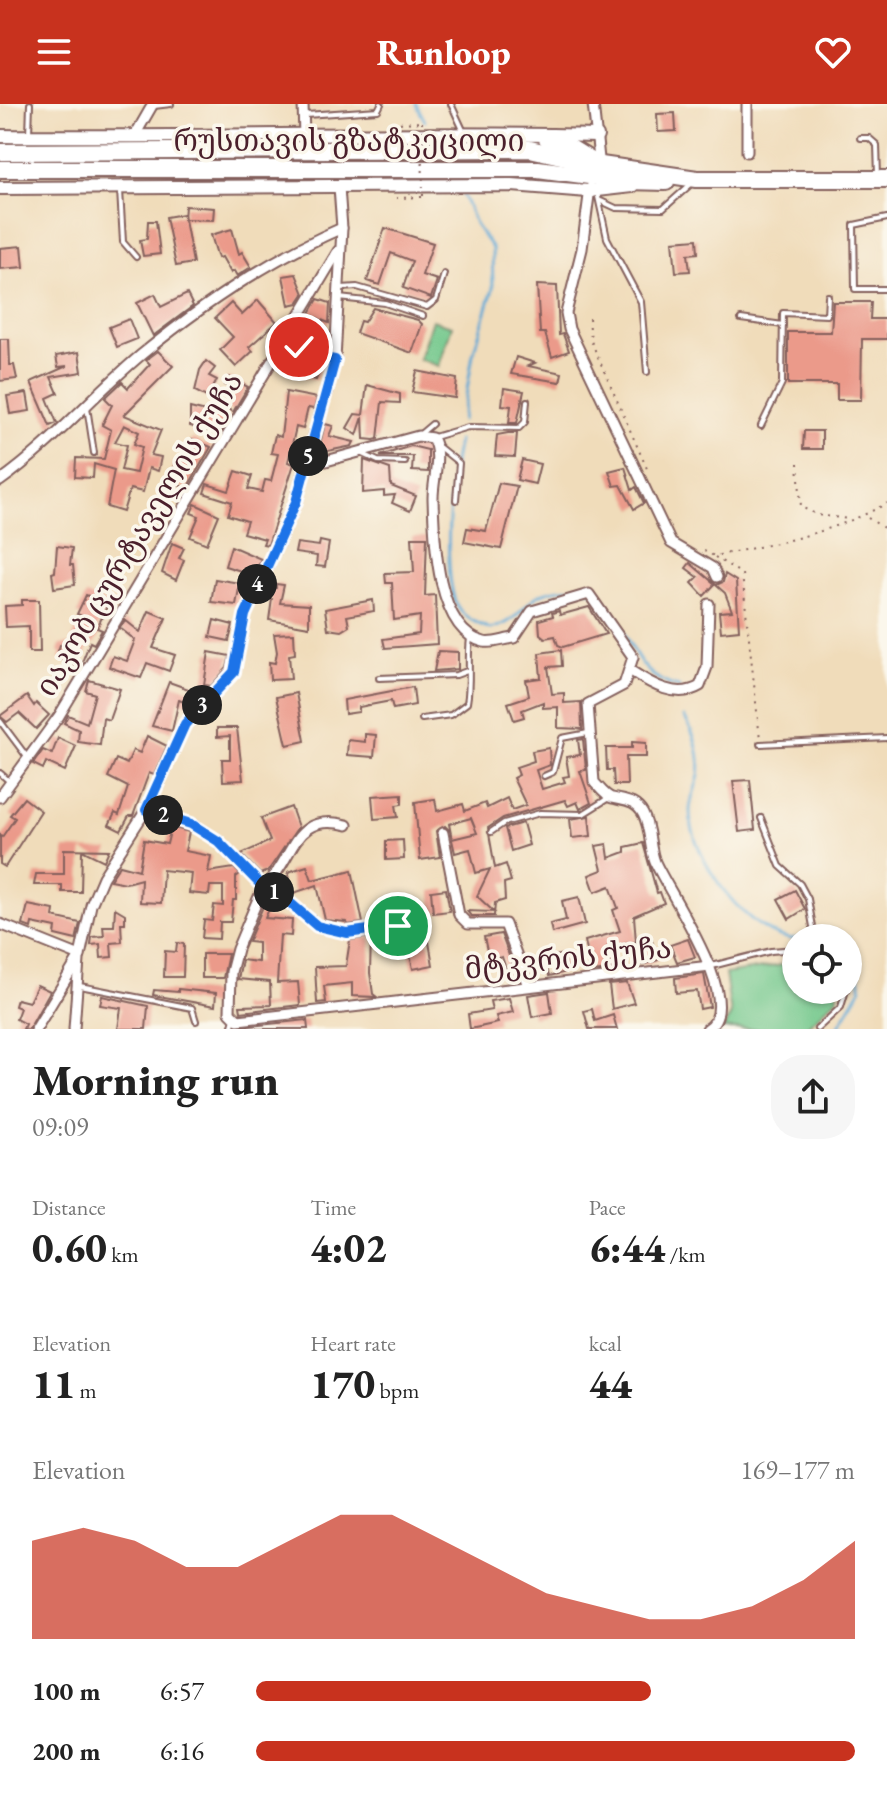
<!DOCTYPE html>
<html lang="en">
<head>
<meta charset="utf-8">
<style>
  :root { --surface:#fff; --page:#f6f6f6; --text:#222; --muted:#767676; --accent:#c8321e }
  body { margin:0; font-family:"EB Garamond","Noto Serif Georgian",serif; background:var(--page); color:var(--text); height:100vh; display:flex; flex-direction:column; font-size:30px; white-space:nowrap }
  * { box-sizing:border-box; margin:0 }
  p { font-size:26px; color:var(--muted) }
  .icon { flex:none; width:44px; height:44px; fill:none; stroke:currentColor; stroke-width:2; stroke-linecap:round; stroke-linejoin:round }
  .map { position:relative; height:925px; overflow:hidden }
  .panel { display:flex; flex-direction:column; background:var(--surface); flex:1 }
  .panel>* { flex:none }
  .controls { position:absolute; left:782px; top:820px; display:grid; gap:16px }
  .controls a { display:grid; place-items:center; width:80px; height:80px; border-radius:50%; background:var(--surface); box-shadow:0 2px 6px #0004; font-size:40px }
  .pin { position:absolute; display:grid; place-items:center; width:68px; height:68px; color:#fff; margin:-34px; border:4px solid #fff; border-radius:50%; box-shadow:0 2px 8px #0007 }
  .km { position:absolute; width:40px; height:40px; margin:-20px; border-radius:50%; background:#222; color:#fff; font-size:22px; line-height:40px; text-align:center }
  .round { display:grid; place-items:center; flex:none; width:84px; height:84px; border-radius:32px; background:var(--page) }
  .summary { display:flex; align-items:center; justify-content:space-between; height:136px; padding:0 32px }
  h1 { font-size:44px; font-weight:800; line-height:60px }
  .metrics { display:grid; grid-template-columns:repeat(3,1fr); gap:12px; height:136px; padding:8px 32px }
  .metrics div { display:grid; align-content:center }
  .metrics b { font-size:40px; font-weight:800 }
  .metrics small { font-size:22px; font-weight:400 }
  .metrics p { font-size:22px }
  .chart { height:224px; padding:16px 32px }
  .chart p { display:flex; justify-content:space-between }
  .chart svg { width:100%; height:144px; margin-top:8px; fill:var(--accent); opacity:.7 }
  ul { padding:0 32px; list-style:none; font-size:26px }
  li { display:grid; grid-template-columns:128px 96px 1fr; align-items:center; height:60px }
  li i { height:20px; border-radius:10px; background:var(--accent) }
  header { display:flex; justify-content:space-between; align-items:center; height:104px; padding:0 32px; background:var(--accent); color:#fff; font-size:36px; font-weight:800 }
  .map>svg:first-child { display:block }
  .green { fill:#73c88c; stroke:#5e745c; stroke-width:2 }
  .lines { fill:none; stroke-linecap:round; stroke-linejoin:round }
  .stream { stroke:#5ca8d5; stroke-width:3 }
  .building { fill:#eb9a8a; fill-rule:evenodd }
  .lane-casing { stroke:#84615d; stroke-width:8 }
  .street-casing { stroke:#84615d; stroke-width:13 }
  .secondary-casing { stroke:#84615d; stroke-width:16 }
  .highway-casing { stroke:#84615d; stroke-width:20 }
  .path { stroke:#84615d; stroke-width:2; stroke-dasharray:2 6; stroke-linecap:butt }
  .lane { stroke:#fff; stroke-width:4 }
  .street { stroke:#fff; stroke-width:9 }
  .secondary { stroke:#fff; stroke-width:12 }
  .highway { stroke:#fff; stroke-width:16 }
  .path-bridge { stroke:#84615d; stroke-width:2; stroke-dasharray:2 6; stroke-linecap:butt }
  .route-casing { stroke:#fff; stroke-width:16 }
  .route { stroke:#1a73e8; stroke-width:10 }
  .labels { text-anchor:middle; stroke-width:7; stroke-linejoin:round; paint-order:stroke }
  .street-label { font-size:30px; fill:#4a1f2b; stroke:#fbf7ec }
</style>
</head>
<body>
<header><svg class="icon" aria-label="menu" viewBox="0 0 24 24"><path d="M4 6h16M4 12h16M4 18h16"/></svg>Runloop<svg class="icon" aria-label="heart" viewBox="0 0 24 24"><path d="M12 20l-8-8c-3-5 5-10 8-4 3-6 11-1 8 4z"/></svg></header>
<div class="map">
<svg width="887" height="925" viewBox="0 0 887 925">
  <rect width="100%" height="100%" fill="#fbf7ec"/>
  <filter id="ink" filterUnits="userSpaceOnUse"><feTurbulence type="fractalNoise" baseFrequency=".0125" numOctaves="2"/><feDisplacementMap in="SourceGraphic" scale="16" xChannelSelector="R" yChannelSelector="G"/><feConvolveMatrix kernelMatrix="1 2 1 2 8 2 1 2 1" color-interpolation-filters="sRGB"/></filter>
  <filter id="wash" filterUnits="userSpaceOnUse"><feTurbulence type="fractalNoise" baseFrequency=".006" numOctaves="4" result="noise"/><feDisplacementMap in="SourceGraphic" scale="32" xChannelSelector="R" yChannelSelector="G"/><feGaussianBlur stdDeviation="1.8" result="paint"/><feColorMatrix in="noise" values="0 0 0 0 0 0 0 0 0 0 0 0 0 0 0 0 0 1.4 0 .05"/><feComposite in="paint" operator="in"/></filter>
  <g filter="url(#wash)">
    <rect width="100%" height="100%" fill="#f0dcba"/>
    <!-- green -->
    <g class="green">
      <polygon points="432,216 452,222 439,262 419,255"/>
      <polygon points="788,860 796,864 796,886 837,886 838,893 804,925 723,925 731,910 725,870"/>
    </g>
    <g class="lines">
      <!-- stream -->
      <g class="stream">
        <polyline points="416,0 425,17"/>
        <polyline points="462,316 473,250 493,185 492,144 476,122 463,90"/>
        <path d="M458,337C450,369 441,478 459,505C466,515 479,520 490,525C512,520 517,510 533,495C546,484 585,479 598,491C633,522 628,572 679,583"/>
        <path d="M684,613C694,628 702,653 699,671C697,682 690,695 690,707C690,753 749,835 796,835"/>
        <polyline points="837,925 861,884 858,866 848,858"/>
      </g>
    </g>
    <g id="blocks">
      <!-- building -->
      <g class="building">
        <polygon points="675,9 676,27 658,28 657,10"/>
        <polygon points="185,102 214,104 213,116 184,115"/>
        <polygon points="184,110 193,159 176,162 166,113"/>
        <polygon points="148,117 156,117 160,150 143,152 140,136 147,135"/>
        <polygon points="385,124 433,139 422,171 437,176 431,194 403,184 412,157 391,149 380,181 367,177"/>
        <polygon points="232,125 239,150 242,148 251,163 237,172 234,167 231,169 222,153 218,154 211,131"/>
        <polygon points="697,135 698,149 688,150 690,167 676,168 673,137"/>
        <polygon points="22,142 24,163 0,165 0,144"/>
        <polygon points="296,170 304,190 298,199 289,201 283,172"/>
        <polygon points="537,181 557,182 559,231 563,230 569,247 552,253 545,229 540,229"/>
        <polygon points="155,190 161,203 187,190 193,202 153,232 137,199"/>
        <polygon points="318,195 330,199 329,219 309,211"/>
        <polygon points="258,196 277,218 249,243 253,247 236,263 220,246 233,233 215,214 231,199 242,211"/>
        <polygon points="833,198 871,198 870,215 887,215 887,235 862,235 861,296 837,296 837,280 788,280 788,228 831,228"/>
        <polygon points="373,204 418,216 422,220 412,249 356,229 360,217 364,218"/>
        <polygon points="129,215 137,235 117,243 109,223"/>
        <polygon points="307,228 329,229 328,246 306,244"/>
        <polygon points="0,235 9,235 10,261 14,261 17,275 0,277"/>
        <path d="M158,247L173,262L124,311L161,326L151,351L161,353L158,367L149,364L143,388L130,385L123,408L107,403L114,366L94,360L93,374L75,373L76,354L104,355L111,326L102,321L112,301L105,294L122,278L128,284L150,260L146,256ZM124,321L139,328L134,340L142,343L136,369L121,366L127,341L115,338Z"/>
        <polygon points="79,248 82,268 51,273 58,289 47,294 57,319 50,322 31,278 67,262 58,263 56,252"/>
        <polygon points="294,250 322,259 316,276 296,270 298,264 292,260"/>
        <polygon points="516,253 535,259 528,262 562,269 560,278 511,270"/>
        <polygon points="206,257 215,264 209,272 217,276 208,294 195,287 200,266"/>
        <polygon points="417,267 457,275 455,294 412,288"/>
        <polygon points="229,273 248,283 233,308 225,303 233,286 225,281"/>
        <polygon points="367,281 400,290 400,299 382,298 378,335 374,336 364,335 363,313 357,331 347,324 355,310 363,311"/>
        <polygon points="504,284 524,287 517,319 509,319 511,302 502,301"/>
        <polygon points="286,288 317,294 314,305 308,304 303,325 296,323 288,358 294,360 268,441 263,440 265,435 243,429 247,417 228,411 232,398 204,389 207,380 229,387 236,367 252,372 248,385 262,388 265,376 271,377 278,350 271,349 275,331 281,333"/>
        <polygon points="27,289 30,307 10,310 7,292"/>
        <polygon points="190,304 218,311 230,313 220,330 190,322"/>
        <polygon points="325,320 333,322 329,332 354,338 352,342 323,348 319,344"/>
        <polygon points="804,327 822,327 822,345 803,345"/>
        <polygon points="508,329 517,329 515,353 495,352 497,331"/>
        <polygon points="192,335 211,343 187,384 170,378 175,357 180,359 183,355"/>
        <polygon points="411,342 428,346 428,368 412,367 413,352 380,352"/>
        <polygon points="364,356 390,365 391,382 416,392 410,407 392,399 395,391 384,392 384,387 363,389"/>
        <polygon points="522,356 540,360 535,380 517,376"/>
        <polygon points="625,363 632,386 636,383 644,399 634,405 621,381 614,382 609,367"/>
        <polygon points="499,379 517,382 501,445 464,438 467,424 486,427"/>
        <polygon points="195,400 219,411 207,440 190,433 199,412 191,409"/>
        <polygon points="412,433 427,433 425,492 435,491 437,540 385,544 383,535 419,530 420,512 394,516 392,479 386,479 385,469 414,468"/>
        <polygon points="320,437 329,439 325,463 316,462 317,452 295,449 297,439 319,442"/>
        <polygon points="172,439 184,444 179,454 184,456 176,476 162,469"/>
        <polygon points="57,442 72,444 70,461 73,461 75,481 54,484 52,469 55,468"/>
        <polygon points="231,442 261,455 254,471 225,462"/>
        <polygon points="690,459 715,480 704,492 692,479 698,473 686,464"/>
        <polygon points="725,470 736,477 739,526 721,528 719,508 732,507 725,489 716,481 723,478"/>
        <polygon points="215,475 240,479 236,501 211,498"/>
        <polygon points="276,480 284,481 280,499 309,501 309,523 269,516 272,495 269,495 271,484 276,484"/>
        <polygon points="86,491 108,500 97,524 102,526 94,540 90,538 80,563 59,554 61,549 58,547 60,541 70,540 82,512 77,510"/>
        <polygon points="22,496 39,496 40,548 29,548 29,522 6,523 5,502 22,501"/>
        <polygon points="373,496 374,507 347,512 349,522 341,527 328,525 325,505"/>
        <polygon points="589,503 606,530 563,543 558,541 555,532 545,534 540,530 539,516 553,512 552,509 559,507 560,511"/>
        <polygon points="149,507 166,514 153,544 175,551 169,567 147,559 141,574 109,563 113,552 127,557 135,536 120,524 125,516 140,528"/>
        <polygon points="214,516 233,521 229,537 210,533"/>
        <polygon points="294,529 295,550 289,551 291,575 270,576 269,558 275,559 277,548 274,530"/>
        <polygon points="561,546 562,562 548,563 552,590 564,589 564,599 581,598 582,625 558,624 558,603 543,604 543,598 522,606 524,613 514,616 508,599 529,592 526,576 541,574 539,549"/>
        <polygon points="438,547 458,548 458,565 434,567"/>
        <polygon points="209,548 230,552 227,564 211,582 204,581"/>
        <polygon points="89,576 120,585 109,616 103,614 100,641 78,638 79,626 64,619 68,611 87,619 95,590 86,587"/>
        <polygon points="169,578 197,588 191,601 179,596 172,627 152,622"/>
        <polygon points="413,583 415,601 393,605 391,597 359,603 359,608 345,610 344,596"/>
        <polygon points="296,589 305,637 287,641 276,593"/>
        <polygon points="27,592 34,602 36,599 49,611 36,625 19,609 7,618 0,612"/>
        <polygon points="217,624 237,624 243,676 223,677 222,655 230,655 230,632 217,633"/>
        <polygon points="365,630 376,631 374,653 347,651 348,636 365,638"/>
        <polygon points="147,632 167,642 154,671 149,669 133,712 129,712 121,727 109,721 115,709 119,711 128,683 108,673 116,655 127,660 133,646 140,649"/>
        <polygon points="58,634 76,642 65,667 46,658 43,665 33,660 43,646 52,650"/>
        <path d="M583,635L586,666L580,667L591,699L580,705L577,698L568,702L565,696L503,714L488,724L495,764L506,760L511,777L504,779L505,796L495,799L494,812H471L467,807L494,808L477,792L490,765L476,769L470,745L455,749L450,727L445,722L436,727L440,753L420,756L415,698L435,695L437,707L463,700L465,707L485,699L487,704L507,694L512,706L526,701L513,674L519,671L516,663L534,657L532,647L549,644L550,661L536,666L542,685L565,678L563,673L569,672L566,653L580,651L578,636ZM471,714L477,729L452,735L449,720Z"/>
        <polygon points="632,638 646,639 646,653 626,653 627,681 614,681 613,666 607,666 606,644 632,644"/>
        <polygon points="750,676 755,726 739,728 733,677"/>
        <polygon points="402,690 402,700 396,701 398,713 374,715 372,692"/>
        <polygon points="24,694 41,707 5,763 0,760 0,731 2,733 15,714 10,711"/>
        <polygon points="291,703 298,723 268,767 260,770 241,750 270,737 261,714"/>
        <polygon points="589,712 591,732 572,734 570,715"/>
        <polygon points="523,719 529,741 511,747 505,724"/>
        <polygon points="171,723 189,728 185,747 211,752 208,768 234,764 240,770 236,773 236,796 233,796 231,818 220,818 219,835 202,834 204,816 212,817 214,801 223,802 223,782 210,782 209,791 189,789 191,769 163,766 161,799 140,798 141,775 126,779 110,776 120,761 139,766 144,736 167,740"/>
        <polygon points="403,736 404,755 386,756 386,737"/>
        <polygon points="643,739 657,789 660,788 664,799 634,812 636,838 607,843 611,866 591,868 585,837 620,827 613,806 618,804 610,782 595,788 589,771 602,766 596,742 607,740 609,754 625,748 625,743"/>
        <polygon points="64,745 109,746 104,757 82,746 81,788 62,788 62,781 34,781 36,770 64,770"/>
        <polygon points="307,762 312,776 352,766 363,819 347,821 346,818 325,816 317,781 294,789 288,768"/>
        <polygon points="446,785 450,807 433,809 431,787"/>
        <polygon points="795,786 805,805 789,815 778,795"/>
        <polygon points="267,793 273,796 265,814 292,816 291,832 280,831 277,879 298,878 300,901 241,908 240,902 271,901 270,878 238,875 242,856 258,858 258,839 248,838"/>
        <polygon points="579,793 585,820 552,829 550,820 566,816 562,797"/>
        <polygon points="28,801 54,806 53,813 80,819 76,836 55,831 56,824 32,819 31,824 23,821"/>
        <polygon points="115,804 125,810 125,819 121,819 122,838 111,839 112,853 101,854 100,840 91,841 92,833 104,832 103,822 114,822"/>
        <polygon points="501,830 518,876 510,877 502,853 489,856 484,833"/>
        <polygon points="371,833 370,869 373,890 377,893 352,892 352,879 324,882 326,898 317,899 315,863 346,862 350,836"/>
        <polygon points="651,834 658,856 642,861 634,840"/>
        <polygon points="688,835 695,853 677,858 670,841"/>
        <polygon points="429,838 433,861 413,865 408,842"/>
        <polygon points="177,839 184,840 183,873 164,873 165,847 176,848"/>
        <polygon points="202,850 228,850 223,874 202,874"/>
        <polygon points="564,850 567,868 549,872 545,854"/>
        <polygon points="704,870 710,903 700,905 697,887 676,889 675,874"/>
        <polygon points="627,879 634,899 612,905 609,881"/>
        <polygon points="37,881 50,887 29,925 23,925 25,920 16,915 20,904 15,902 17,895 29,898"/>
        <polygon points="178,885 216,889 215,902 153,891 154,886 178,888"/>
        <polygon points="549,888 552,909 532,913 528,891"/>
        <polygon points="102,892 148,902 146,925 118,925 121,904 100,901"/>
        <polygon points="509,894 513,908 496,912 498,919 470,925 468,910 492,906 490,897"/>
        <polygon points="592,905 595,917 613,911 617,925 589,925 584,907"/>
        <polygon points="307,916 308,925 240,925 240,923"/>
      </g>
    </g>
  </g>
  <g filter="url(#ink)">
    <use href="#blocks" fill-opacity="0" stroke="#84615d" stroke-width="2"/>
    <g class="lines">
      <defs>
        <g id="lane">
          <polyline points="451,0 464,28"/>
          <polyline points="154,2 171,0"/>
          <polyline points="306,11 378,6 381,0"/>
          <polyline points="29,30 30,0"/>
          <polyline points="860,34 869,34 877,41 878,72"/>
          <polyline points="120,86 123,138 136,153"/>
          <polyline points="597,88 607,134 641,198 647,268"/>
          <polyline points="601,97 616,104 663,105 691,80"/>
          <polyline points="887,114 854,121 855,185 887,185"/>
          <polyline points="341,184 357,183 427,203 436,196 444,170"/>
          <polyline points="339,194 385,199 423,212"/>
          <polyline points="741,215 783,221"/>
          <polyline points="316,223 307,221 302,226 301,248 333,255"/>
          <polyline points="87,303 94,349"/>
          <polyline points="761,322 782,279 783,209 827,211 828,192"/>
          <polyline points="419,331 432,320"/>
          <polyline points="434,333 468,323 519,324 525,318 527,297"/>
          <polyline points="439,343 459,359 456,396"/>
          <polyline points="361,349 378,357 405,358"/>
          <polyline points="379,574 456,571 467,567"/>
          <path d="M422,615L451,611L467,599C471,577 467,557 470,534"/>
          <polyline points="0,617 27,653"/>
          <polyline points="760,640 887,634"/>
          <polyline points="0,669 9,677"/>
          <polyline points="544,672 553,668 562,634 588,629"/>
          <polyline points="761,714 780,762 800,780 808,795 815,834"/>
          <polyline points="491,728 504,719 540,709 583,710 607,695"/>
          <polyline points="712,862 771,847 796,845"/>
          <polyline points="80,882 192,904 196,917"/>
          <polyline points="231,925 234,915"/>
          <polyline points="817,925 841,903 846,886"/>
        </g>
        <g id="street">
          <polyline points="303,0 304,32"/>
          <polyline points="593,0 600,64"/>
          <polyline points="747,0 747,48"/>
          <polyline points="134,33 153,0"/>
          <polyline points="590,84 582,145 566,209 569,225 671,439 713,464 717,473"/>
          <path d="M307,355L326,357L418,332L432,334C442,350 433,375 433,394C434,433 436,527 484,538C492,540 505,535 514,534L532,507L589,490L633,553L624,581L588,600L594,678C599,683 605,692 612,694C625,697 636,697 643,710C651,725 649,743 655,758C668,788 748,902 707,925"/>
          <path d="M0,377C52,340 92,292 141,251C202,201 270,155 342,124"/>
          <path d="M631,567C651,580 677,596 700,582L707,563L709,500"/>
          <polyline points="0,693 59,612 338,147"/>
          <polyline points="146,706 191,720 218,737 263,783 282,792 317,822 347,829 398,822"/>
          <path d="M347,721C290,707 296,756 263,783L237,845L231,868L230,908L238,916L710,862"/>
          <polyline points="443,729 459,811 468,820 505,820 528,882"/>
          <polyline points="0,820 80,852"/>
          <polyline points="36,925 80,852 91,801 103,773 146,706 185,620 234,568 245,511 296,398 335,256 342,124 339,83"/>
          <polyline points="74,925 79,856"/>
        </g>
        <g id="secondary">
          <path d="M0,32C199,34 398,27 597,32"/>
          <polyline points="545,35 573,43 594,56"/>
          <polyline points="0,84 512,81 588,87 632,82"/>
        </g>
        <g id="highway">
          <polyline points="0,48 530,45 601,61 697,75 887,75"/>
          <polyline points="0,65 538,65 626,77 666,78"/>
        </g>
      </defs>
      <!-- lane casing -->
      <use href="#lane" class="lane-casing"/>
      <!-- street casing -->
      <use href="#street" class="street-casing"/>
      <!-- secondary casing -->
      <use href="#secondary" class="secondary-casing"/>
      <!-- highway casing -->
      <use href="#highway" class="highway-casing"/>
      <!-- path -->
      <g class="path">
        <polyline points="392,19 422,18"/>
        <polyline points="396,94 423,93"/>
        <polyline points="589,214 591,237 648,367"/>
        <polyline points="798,359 801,403 818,411 848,415"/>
        <polyline points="868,414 887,426"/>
        <path d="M704,447L714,452C774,440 834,429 887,399"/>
        <polyline points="715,453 742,470 760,635"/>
      </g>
      <!-- lane -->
      <use href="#lane" class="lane"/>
      <!-- street -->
      <use href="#street" class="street"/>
      <!-- secondary -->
      <use href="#secondary" class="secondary"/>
      <!-- highway -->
      <use href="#highway" class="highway"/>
      <!-- path-bridge -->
      <polyline class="path-bridge" points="422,18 423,93"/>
    </g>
  </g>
  <g class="lines" filter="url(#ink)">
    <defs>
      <polyline id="route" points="299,243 306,251 335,256 296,398 245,511 234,568 185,620 146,706 191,720 218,737 263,783 282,792 317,822 347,829 398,822"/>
    </defs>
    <!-- route casing -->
    <use href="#route" class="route-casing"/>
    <!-- route -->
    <use href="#route" class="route"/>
  </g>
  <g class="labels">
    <!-- street labels -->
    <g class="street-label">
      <text x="349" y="47">რუსთავის გზატკეცილი</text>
      <text transform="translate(139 430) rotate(-59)" y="10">იაკობ ცურტაველის ქუჩა</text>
      <text transform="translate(568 854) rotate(-6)" y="10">მტკვრის ქუჩა</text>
    </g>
  </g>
</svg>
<div class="controls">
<a><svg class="icon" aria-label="locate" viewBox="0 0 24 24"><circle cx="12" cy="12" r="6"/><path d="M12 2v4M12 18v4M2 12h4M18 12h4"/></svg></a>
</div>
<div class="pin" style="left:398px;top:822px;background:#1e9e55"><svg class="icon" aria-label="arrive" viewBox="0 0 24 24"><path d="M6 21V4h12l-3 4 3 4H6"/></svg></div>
<div class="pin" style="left:299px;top:243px;background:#d93025"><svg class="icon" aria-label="check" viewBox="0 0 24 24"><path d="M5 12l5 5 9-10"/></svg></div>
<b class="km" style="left:274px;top:788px">1</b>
<b class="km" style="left:163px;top:711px">2</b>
<b class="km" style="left:202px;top:601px">3</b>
<b class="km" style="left:257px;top:480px">4</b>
<b class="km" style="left:308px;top:352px">5</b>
</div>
<section class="panel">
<div class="summary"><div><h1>Morning run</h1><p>09:09</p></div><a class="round"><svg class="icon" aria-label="share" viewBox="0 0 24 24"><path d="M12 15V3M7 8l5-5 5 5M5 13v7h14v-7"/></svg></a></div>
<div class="metrics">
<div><p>Distance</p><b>0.60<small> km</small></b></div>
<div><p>Time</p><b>4:02</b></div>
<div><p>Pace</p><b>6:44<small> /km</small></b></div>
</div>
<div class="metrics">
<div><p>Elevation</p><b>11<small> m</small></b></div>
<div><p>Heart rate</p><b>170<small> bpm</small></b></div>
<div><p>kcal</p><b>44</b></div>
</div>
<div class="chart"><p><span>Elevation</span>169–177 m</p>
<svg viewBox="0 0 160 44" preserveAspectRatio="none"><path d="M0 44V14L10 10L20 14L30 22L40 22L50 14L60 6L70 6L80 14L90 22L100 30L110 34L120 38L130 38L140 34L150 26L160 14V44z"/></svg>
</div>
<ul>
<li><b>100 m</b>6:57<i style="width:66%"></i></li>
<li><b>200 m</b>6:16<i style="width:100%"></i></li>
</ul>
</section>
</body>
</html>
